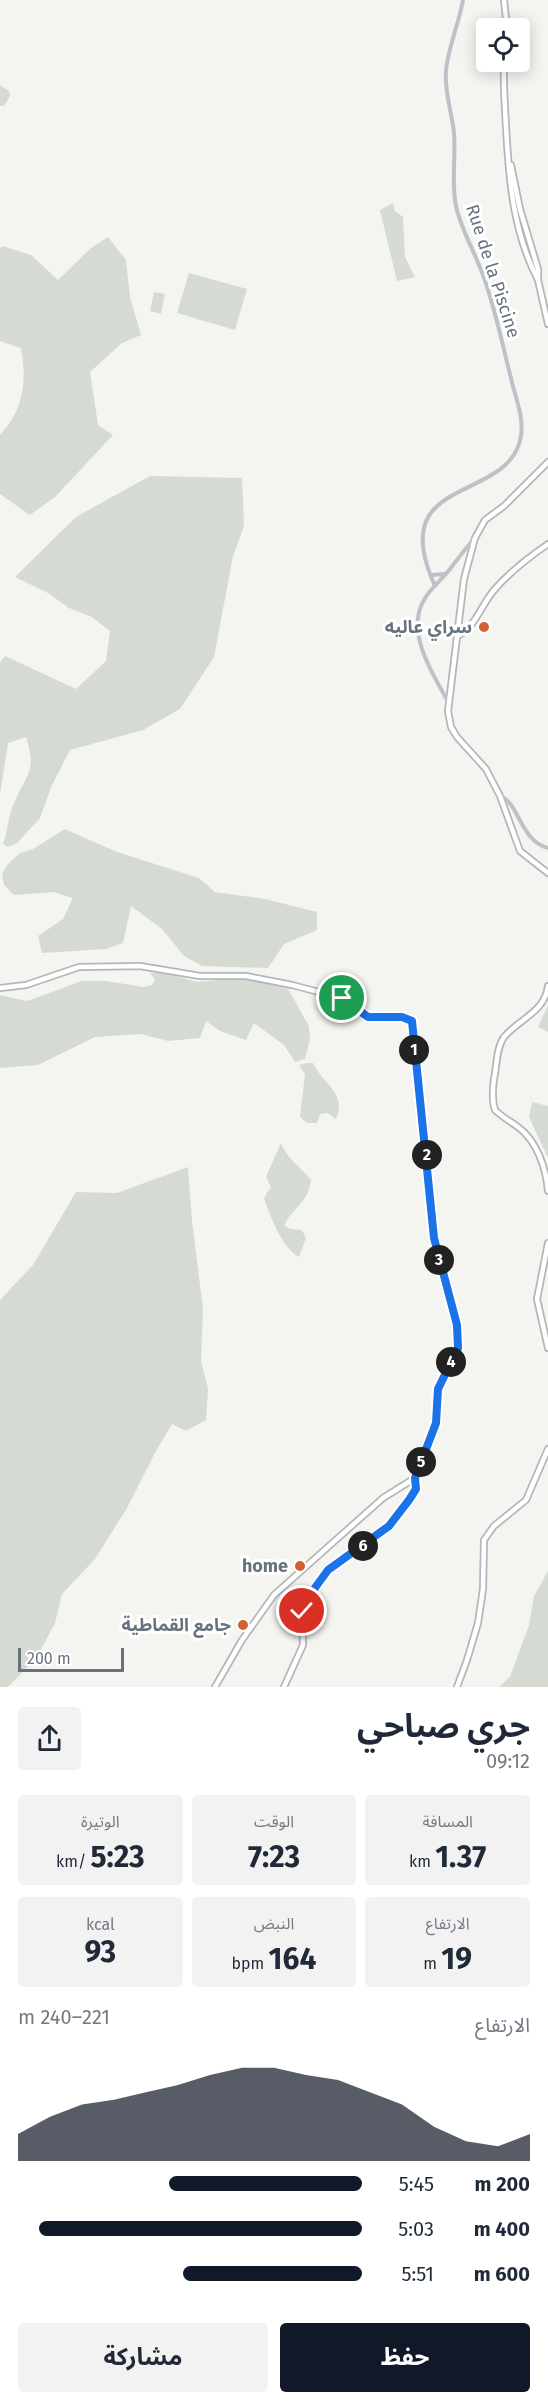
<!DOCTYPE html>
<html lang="ar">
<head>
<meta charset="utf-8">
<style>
  :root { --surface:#fff; --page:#f2f2f3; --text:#1f2937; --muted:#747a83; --accent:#111827 }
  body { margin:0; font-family:"Fira Sans","Noto Sans Arabic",sans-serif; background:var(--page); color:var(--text); direction:rtl; height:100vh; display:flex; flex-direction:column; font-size:22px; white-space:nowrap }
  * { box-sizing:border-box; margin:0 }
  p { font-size:20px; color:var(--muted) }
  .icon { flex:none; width:33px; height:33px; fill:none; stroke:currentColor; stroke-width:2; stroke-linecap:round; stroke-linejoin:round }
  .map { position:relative; height:1687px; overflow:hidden; direction:ltr }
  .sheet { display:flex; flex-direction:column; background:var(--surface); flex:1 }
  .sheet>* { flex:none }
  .controls { position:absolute; left:476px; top:18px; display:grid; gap:12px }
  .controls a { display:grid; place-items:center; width:54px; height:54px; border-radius:6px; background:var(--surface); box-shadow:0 3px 15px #0003; font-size:30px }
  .scale { position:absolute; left:18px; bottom:15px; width:106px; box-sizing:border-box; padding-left:6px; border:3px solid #66737f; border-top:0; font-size:16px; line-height:21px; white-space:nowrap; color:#66737f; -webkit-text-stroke:4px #fff; paint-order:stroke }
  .pin { position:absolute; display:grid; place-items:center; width:51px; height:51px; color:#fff; margin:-26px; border:3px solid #fff; border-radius:50%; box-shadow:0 2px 6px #0007 }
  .km { position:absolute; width:30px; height:30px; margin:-15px; border-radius:50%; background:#222; color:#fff; font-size:16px; line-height:30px; text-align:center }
  .round { display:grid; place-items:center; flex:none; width:63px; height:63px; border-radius:6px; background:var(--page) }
  .summary { display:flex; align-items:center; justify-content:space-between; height:102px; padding:0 18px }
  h1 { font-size:33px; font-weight:700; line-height:45px }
  .figures { display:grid; grid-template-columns:repeat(3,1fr); gap:9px; height:102px; padding:6px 18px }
  .figures div { display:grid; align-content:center; border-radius:6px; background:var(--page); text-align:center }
  .figures b { font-size:30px; font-weight:700 }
  .figures small { font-size:16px; font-weight:400 }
  .figures p { font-size:16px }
  .chart { height:168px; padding:12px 18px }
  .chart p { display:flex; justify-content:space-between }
  .chart svg { width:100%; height:108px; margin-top:6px; fill:var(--accent); opacity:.7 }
  .action { display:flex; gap:12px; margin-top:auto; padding:12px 18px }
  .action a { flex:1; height:69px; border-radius:6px; background:var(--accent); color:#fff; font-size:24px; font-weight:700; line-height:69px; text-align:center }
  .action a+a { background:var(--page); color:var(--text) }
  ul { padding:0 18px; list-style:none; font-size:20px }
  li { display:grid; grid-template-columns:96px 72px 1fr; align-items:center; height:45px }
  li i { height:15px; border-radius:8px; background:var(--accent) }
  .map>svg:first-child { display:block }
  .green { fill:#d5dbd2 }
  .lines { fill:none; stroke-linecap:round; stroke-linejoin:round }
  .major-casing { stroke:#b4b7ba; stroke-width:8 }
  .minor { stroke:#bec1c5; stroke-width:4 }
  .major { stroke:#fff; stroke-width:4.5 }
  .route-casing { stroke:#fff; stroke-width:12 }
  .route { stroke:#1a73e8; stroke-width:8 }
  .poi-dot { fill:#d45f31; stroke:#fff; stroke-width:2 }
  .labels { text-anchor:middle; stroke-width:6; stroke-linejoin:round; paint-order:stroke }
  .street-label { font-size:18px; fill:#66737f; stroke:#fff }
  .poi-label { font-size:18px; font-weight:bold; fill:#66737f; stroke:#fff; text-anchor:end }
</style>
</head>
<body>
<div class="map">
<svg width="548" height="1687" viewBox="0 0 548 1687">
  <rect width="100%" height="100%" fill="#f4f4f1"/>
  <!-- green -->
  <g class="green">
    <polygon points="0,85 9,91 10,96 4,106 0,106"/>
    <polygon points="393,203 395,211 403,217 405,257 415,277 397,281 380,210"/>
    <path d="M108,237L126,260L130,297L141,335L122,343L90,372L98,425L113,435L55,497L30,515L0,494V435C24,410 27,381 21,348L0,341V248L3,246L31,255L58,280L91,248Z"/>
    <polygon points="189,273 247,289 235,330 177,313"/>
    <polygon points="154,292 165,294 161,314 150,311"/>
    <path d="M150,476L242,478L244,526L233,556L214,657L180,709L143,730L70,750L52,785L40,818L17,843L8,847L3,844C8,831 8,816 14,803C27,773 37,772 26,737L8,743L0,795V663L5,656L76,689L106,661L110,631L92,617L69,608L48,593L15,577L76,517Z"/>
    <polygon points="65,829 117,852 199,878 215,892 265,899 317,912 317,930 284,944 268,968 202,966 184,956 162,929 131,906 123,943 106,949 42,953 38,936 63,919 73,898 53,892 14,895 4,885 2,874 8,864 20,853 33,849"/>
    <polygon points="150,973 165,973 197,982 230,979 252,980 288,989 309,1026 310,1039 305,1059 295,1062 284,1045 254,1023 246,1040 220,1031 206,1021 200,1038 168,1041 141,1034 95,1037 38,1065 0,1068 0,995 27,1001 82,981 106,981 143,987 152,985 155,980"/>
    <polygon points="548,1005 548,1032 538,1027"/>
    <path d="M307,1063H313C322,1083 348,1094 336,1119L327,1113L320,1114L317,1123H307L300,1117L305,1074L299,1065Z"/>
    <polygon points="532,1102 548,1106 548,1158 529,1117"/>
    <path d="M281,1143C287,1159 301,1167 311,1180C307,1206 292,1207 284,1226L291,1229L302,1230L306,1238L299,1257C282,1248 270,1216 264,1198L271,1187L266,1177Z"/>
    <polygon points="188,1167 192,1221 203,1309 201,1361 208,1389 206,1420 186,1431 172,1424 156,1451 127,1508 95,1559 62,1594 55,1623 37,1657 8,1687 0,1687 0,1300 33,1265 76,1192 117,1193"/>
    <polygon points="548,1571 548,1687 499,1687 510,1677 529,1625 534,1596"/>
  </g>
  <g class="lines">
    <defs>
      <g id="major">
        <polyline points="504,0 507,28"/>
        <path d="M504,62C503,83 505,105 506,127C509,180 513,232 538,280"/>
        <polyline points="511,165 520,209 538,269 538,280 548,324"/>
        <polyline points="548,462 504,506 485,520 475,538 464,579 448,711 451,727 457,737 486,769 500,796 520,851 548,873"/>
        <path d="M458,636C476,626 481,605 495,589C510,572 529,557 548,544"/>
        <path d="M548,986C545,1012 519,1019 504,1037C497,1047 497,1061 495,1073C493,1084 491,1098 495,1110C502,1117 510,1121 518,1127C537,1141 546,1168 548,1191"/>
        <polyline points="0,988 26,985 79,967 140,966 200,976 246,976 292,985 342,998 368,1017 402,1017 412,1021 434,1238 457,1325 458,1348 438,1389 436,1423 415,1478 416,1489 389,1526 333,1565 309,1596 302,1611 303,1645 284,1687"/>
        <polyline points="548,1243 537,1299 548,1348"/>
        <polyline points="215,1687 242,1640 274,1595 383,1498 415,1478"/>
        <polyline points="457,1687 467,1660 478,1623 483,1589 484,1540 494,1526 526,1500 548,1449"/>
      </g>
    </defs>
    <!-- major casing -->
    <use href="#major" class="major-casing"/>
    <!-- minor -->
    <g class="minor">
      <polyline points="431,575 445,574"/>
      <path d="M435,586C383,472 510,505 521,436C524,416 515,397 511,378C502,344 496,311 484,278C476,254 461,230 456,206C451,183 456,157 454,133C452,113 444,91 446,71C448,46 459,24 463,0"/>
      <path d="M449,703C433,675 405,632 424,600C429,590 438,583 445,575C455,563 464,550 474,539"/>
      <path d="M500,796C519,802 520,841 548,848"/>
    </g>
    <!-- major -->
    <use href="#major" class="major"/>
  </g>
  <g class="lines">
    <defs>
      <polyline id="route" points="302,1611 309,1596 328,1570 389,1526 409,1500 416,1489 415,1478 436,1423 438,1389 458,1348 457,1325 434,1238 412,1021 402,1017 368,1017 342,998"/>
    </defs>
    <!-- route casing -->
    <use href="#route" class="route-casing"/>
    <!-- route -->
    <use href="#route" class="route"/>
  </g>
  <!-- markers -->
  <g class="poi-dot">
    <circle cx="484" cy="627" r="6"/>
    <circle cx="300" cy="1566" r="6"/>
    <circle cx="243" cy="1625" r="6"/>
  </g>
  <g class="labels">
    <!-- street labels -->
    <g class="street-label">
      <text transform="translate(493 271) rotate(72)" y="6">Rue de la Piscine</text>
    </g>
    <!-- poi labels -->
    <g class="poi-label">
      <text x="472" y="633">سراي عاليه</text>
      <text x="288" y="1572">home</text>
      <text x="231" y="1631">جامع القماطية</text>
    </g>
  </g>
</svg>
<div class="controls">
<a><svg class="icon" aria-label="locate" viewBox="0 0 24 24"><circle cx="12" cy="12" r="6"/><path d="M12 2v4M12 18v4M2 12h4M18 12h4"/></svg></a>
</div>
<div class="scale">200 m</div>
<div class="pin" style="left:342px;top:998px;background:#1e9e55"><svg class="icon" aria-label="arrive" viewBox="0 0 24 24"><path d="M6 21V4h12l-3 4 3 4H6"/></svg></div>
<div class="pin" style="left:302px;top:1611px;background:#d93025"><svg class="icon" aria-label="check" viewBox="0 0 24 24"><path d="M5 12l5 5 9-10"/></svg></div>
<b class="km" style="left:414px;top:1050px">1</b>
<b class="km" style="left:427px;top:1155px">2</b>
<b class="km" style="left:439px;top:1260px">3</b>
<b class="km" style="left:451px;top:1362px">4</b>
<b class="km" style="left:421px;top:1462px">5</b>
<b class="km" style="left:363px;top:1546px">6</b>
</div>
<section class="sheet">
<div class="summary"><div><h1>جري صباحي</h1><p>09:12</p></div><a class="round"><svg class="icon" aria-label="share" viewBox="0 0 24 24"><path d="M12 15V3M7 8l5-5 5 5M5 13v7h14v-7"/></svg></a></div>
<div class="figures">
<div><p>المسافة</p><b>1.37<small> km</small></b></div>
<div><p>الوقت</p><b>7:23</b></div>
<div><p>الوتيرة</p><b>5:23<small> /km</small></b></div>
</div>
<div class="figures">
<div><p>الارتفاع</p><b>19<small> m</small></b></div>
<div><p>النبض</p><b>164<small> bpm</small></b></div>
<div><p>kcal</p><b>93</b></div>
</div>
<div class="chart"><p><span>الارتفاع</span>221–240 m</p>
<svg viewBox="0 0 160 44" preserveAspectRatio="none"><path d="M0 44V33L10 26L20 21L30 19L40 16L50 13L60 9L70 6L80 6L90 9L100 11L110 16L120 21L130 30L140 36L150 38L160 33V44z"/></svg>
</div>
<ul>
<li><b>200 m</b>5:45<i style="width:56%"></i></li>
<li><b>400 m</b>5:03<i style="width:94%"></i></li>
<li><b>600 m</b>5:51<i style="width:52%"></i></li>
</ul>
<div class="action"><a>حفظ</a><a>مشاركة</a></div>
</section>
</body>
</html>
